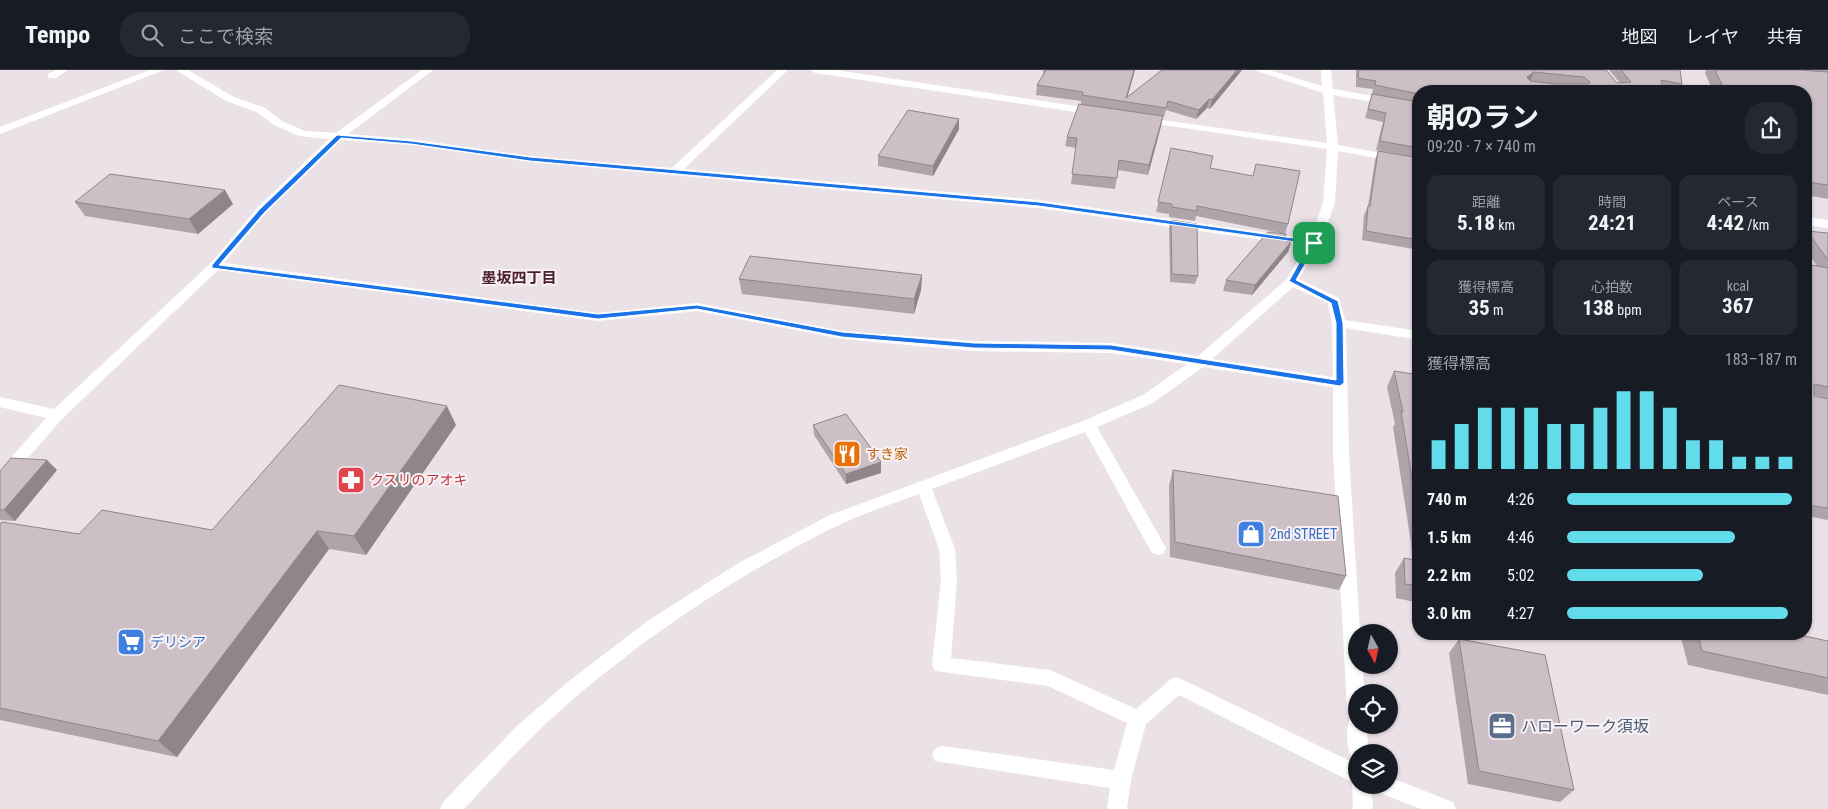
<!DOCTYPE html>
<html lang="ja">
<head>
<meta charset="utf-8">
<style>
  :root { --surface:#171b24; --page:#242831; --text:#f1f3f6; --muted:#9ea1a6; --line:#363941; --accent:#62dcea }
  body { margin:0; font-family:"Roboto Condensed","Noto Sans JP",sans-serif; background:var(--page); color:var(--text); height:100vh; display:flex; flex-direction:column; font-size:19px; white-space:nowrap }
  * { box-sizing:border-box; margin:0 }
  p { font-size:16px; color:var(--muted) }
  .icon { flex:none; width:28px; height:28px; fill:none; stroke:currentColor; stroke-width:2; stroke-linecap:round; stroke-linejoin:round }
  .map { position:relative; flex:1; overflow:hidden }
  .side { position:absolute; left:1412px; top:15px; width:400px; height:555px; display:flex; flex-direction:column; background:var(--surface); border-radius:20px; box-shadow:0 1px 4px #0004 }
  .side>* { flex:none }
  .needle { width:32px; rotate:172deg }
  .fabs { position:absolute; left:1348px; top:554px; display:grid; gap:10px }
  .fabs a { display:grid; place-items:center; width:50px; height:50px; border-radius:50%; background:var(--surface); box-shadow:0 1px 4px #0004; font-size:25px }
  .pin { position:absolute; display:grid; place-items:center; width:42px; height:42px; color:#fff; margin:-21px; border-radius:10px; box-shadow:0 2px 8px #0006 }
  .round { display:grid; place-items:center; flex:none; width:52px; height:52px; border-radius:20px; background:var(--page) }
  .head { display:flex; align-items:center; justify-content:space-between; height:85px; padding:0 15px }
  h1 { font-size:28px; font-weight:700; line-height:38px }
  .figures { display:grid; grid-template-columns:repeat(3,1fr); gap:8px; height:85px; padding:5px 15px }
  .figures div { display:grid; align-content:center; border-radius:12px; background:var(--page); text-align:center }
  .figures b { font-size:21px; font-weight:700 }
  .figures small { font-size:14px; font-weight:400 }
  .figures p { font-size:14px }
  .chart { height:140px; padding:10px 15px }
  .chart p { display:flex; justify-content:space-between }
  .chart svg { width:100%; height:90px; margin-top:5px; stroke:var(--accent); stroke-width:6 }
  ul { padding:0 15px; list-style:none; font-size:16px }
  li { display:grid; grid-template-columns:80px 60px 1fr; align-items:center; height:38px }
  li i { height:12px; border-radius:6px; background:var(--accent) }
  header { display:flex; align-items:center; gap:30px; box-sizing:border-box; height:70px; padding:0 25px; background:var(--surface); border-bottom:1px solid var(--line) }
  header strong { font-size:24px }
  nav { display:flex; gap:28px; margin-inline-start:auto; font-size:18px }
  .search { width:350px; height:45px; background:var(--page); display:flex; align-items:center; gap:12px; box-sizing:border-box; padding:0 18px; border-radius:20px; color:var(--muted); font-size:19px }
  .map>svg:first-child { display:block }
  .lines { fill:none; stroke-linecap:round; stroke-linejoin:round }
  .minor { fill:#fff; fill-rule:evenodd }
  .wall { fill:#afa4aa }
  .shaded-wall { fill:#8f868b }
  .building { fill:#ccbfc6; stroke:#8f868b; fill-rule:evenodd }
  .route { fill:#1a73e8; stroke:#fff; fill-rule:evenodd }
  .labels { text-anchor:middle; stroke-width:4; stroke-linejoin:round; paint-order:stroke }
  .food-label { font-size:14px; fill:#c56008; stroke:#f8f2f6; text-anchor:start }
  .health-label { font-size:14px; fill:#be3a42; stroke:#f8f2f6; text-anchor:start }
  .shop-label { font-size:14px; fill:#366cbe; stroke:#f8f2f6; text-anchor:start }
  .neighbourhood-label { font-size:15px; font-weight:bold; fill:#4c2031; stroke:#f8f2f6 }
  .near-service-label { font-size:16px; fill:#4e5e75; stroke:#f8f2f6; text-anchor:start }
</style>
</head>
<body>
<header>
<strong>Tempo</strong>
<div class="search"><svg class="icon" aria-label="search" viewBox="0 0 24 24"><circle cx="10" cy="10" r="6"/><path d="M15 15l6 6"/></svg>ここで検索</div>
<nav><a>地図</a><a>レイヤ</a><a>共有</a></nav>
</header>
<div class="map">
<svg width="1828" height="739" viewBox="0 0 1828 739">
  <rect width="100%" height="100%" fill="#ebe2e8"/>
  <g class="lines">
    <!-- minor -->
    <g class="minor">
      <polygon points="56,0 68,0 56,8 48,8 48,4"/>
      <polygon points="150,0 164,0 0,64 0,57"/>
      <path d="M176,0H188L234,27L265,38L282,51L305,61L336,63L422,0H433L348,64L411,69L530,86L672,98L777,0H788L684,99L1039,130L1310,169L1323,133L1327,79L1144,52L1140,51V47L1327,73L1323,23L1254,0H1269L1322,16L1321,0H1331L1333,19L1419,34V40L1333,25L1338,75L1419,90V96L1338,81L1335,133L1320,173L1299,209L1339,228L1345,250L1419,261V270L1346,258L1349,383L1360,562H1356V595H1363L1364,622H1356V646L1349,644L1347,638L1333,383V317L1203,297L1153,333L1097,357L1166,478L1164,483L1158,485L1152,483L1085,362L932,419L955,479L957,510L951,588L1050,600L1136,639L1171,609L1177,607L1356,694V715H1371L1373,739H1353L1352,712L1179,625L1146,654L1131,710L1127,739H1107L1110,718L935,691L932,685L935,679L942,676L1114,700L1127,653L1048,616L935,601L932,595L941,510L939,479L919,424C893,434 866,442 841,454C734,505 616,585 531,668C508,691 486,715 464,739H440L443,732L518,655L569,611L649,550L737,494L830,445L1083,351L1143,325L1187,294L1111,283L974,281L843,269L697,241L598,251L218,200L62,349L5,414L0,416V400L46,348L0,337V327L54,339L211,193L257,138L329,69L299,66L274,55L257,42L226,31ZM341,70L411,75L530,92L1039,138L1306,176L1287,209L1198,286L1111,273L974,271L843,261L697,233L598,243L224,193L265,144ZM1293,217L1328,233L1332,253L1333,307L1212,289Z"/>
      <polygon points="810,0 835,0 1096,39 1101,42 1096,45 815,3"/>
      <polygon points="1806,147 1828,150 1828,158 1806,155"/>
      <path d="M1356,647V655H1366L1369,682H1356V690L1352,688C1347,678 1345,660 1350,649Z"/>
      <polygon points="1389,707 1453,732 1456,739 1421,739 1377,722 1374,715 1389,715"/>
    </g>
  </g>
  <!-- wall -->
  <g class="wall">
    <polygon points="1043,0 1135,0 1127,27 1162,0 1242,0 1210,39 1207,38 1196,49 1166,40 1164,47 1163,47 1161,56 1148,105 1118,100 1115,119 1071,114 1076,78 1065,76 1067,67 1081,34 1081,31 1036,25 1037,15 1043,5"/>
    <polygon points="1356,0 1606,0 1617,13 1620,13 1609,0 1680,0 1682,14 1678,21 1669,21 1663,20 1419,21 1419,88 1376,80 1383,52 1365,48 1372,24 1385,27 1372,24 1373,19 1356,17"/>
    <polygon points="1706,0 1828,0 1828,129 1806,125 1806,21 1713,21 1705,3"/>
    <polygon points="959,49 959,59 933,106 878,96 878,86"/>
    <polygon points="1171,78 1210,98 1288,154 1285,164 1196,146 1195,151 1169,147 1169,144 1156,142"/>
    <polygon points="1378,81 1419,88 1419,180 1362,170 1364,145 1368,136 1375,90"/>
    <polygon points="75,132 233,134 198,164 85,146"/>
    <polygon points="1171,150 1198,206 1195,214 1170,212 1169,158"/>
    <polygon points="1807,161 1828,163 1828,329 1814,325 1814,326 1828,329 1828,450 1806,446 1806,194 1817,196 1806,180 1806,162"/>
    <polygon points="1285,170 1291,172 1288,182 1252,225 1223,221 1226,210"/>
    <polygon points="922,205 921,220 914,244 742,224 739,209"/>
    <polygon points="1394,301 1419,305 1419,533 1396,528 1395,503 1404,488 1412,489 1411,473 1393,357 1395,354 1387,317"/>
    <polygon points="456,355 366,485 329,479 177,687 0,650 0,454 79,464 212,460"/>
    <polygon points="813,355 881,392 881,403 846,414 814,365"/>
    <polygon points="57,400 15,451 0,450 0,401"/>
    <polygon points="1173,400 1346,506 1339,520 1170,487 1169,415"/>
    <polygon points="1680,564 1795,564 1828,571 1828,625 1688,595"/>
    <polygon points="1459,569 1574,720 1560,732 1468,714 1449,583"/>
  </g>
  <!-- shaded-wall -->
  <g class="shaded-wall">
    <polygon points="1134,0 1135,0 1126,32 1125,32"/>
    <polygon points="1237,0 1242,0 1210,39 1212,30"/>
    <polygon points="1534,2 1530,11 1527,7"/>
    <polygon points="1209,29 1207,38 1196,49 1199,40"/>
    <polygon points="1163,46 1161,56 1148,105 1149,95"/>
    <polygon points="959,49 959,59 933,106 933,96"/>
    <polygon points="225,120 233,134 198,164 189,149"/>
    <polygon points="1291,172 1288,182 1252,225 1255,215"/>
    <polygon points="922,205 921,220 914,244 914,229"/>
    <polygon points="447,336 456,355 366,485 354,466"/>
    <polygon points="47,390 57,400 15,451 4,440"/>
    <polygon points="881,392 881,403 846,414 846,404"/>
    <polygon points="317,461 329,479 177,687 158,671"/>
  </g>
  <!-- building -->
  <g class="building">
    <polygon points="1046,0 1134,0 1126,28 1162,0 1237,0 1212,30 1209,29 1199,40 1168,31 1166,38 1082,25 1083,22 1037,15"/>
    <path d="M1359,0H1606L1617,13L1631,12L1621,0H1680L1682,14L1661,10L1663,21H1419V24L1375,15L1376,11L1358,8ZM1534,2L1584,7L1590,12L1589,14H1556L1530,11L1527,7Z"/>
    <polygon points="1715,0 1800,0 1828,2 1828,115 1806,112 1806,21 1725,21"/>
    <polygon points="1372,24 1419,32 1419,78 1380,71 1386,43 1368,39"/>
    <polygon points="1079,34 1163,46 1149,95 1119,90 1117,108 1072,104 1077,68 1067,67"/>
    <polygon points="908,40 959,49 933,96 878,86"/>
    <polygon points="1171,78 1213,86 1210,98 1253,106 1256,94 1300,101 1288,154 1197,136 1197,141 1172,137 1172,134 1158,132"/>
    <polygon points="1378,81 1419,88 1419,170 1366,161 1368,136 1370,136"/>
    <polygon points="110,104 225,120 189,149 75,132"/>
    <polygon points="1171,150 1197,154 1198,206 1172,204"/>
    <polygon points="1807,161 1828,163 1828,190"/>
    <polygon points="1268,162 1286,164 1285,170 1291,172 1255,215 1226,210"/>
    <polygon points="750,186 922,205 914,229 739,209"/>
    <polygon points="1806,194 1828,198 1828,317 1814,314 1814,326 1828,329 1828,438 1806,435 1806,300 1807,300 1806,298"/>
    <polygon points="1394,301 1419,305 1419,452 1401,341 1403,342"/>
    <polygon points="339,315 447,336 354,466 317,461 158,671 0,638 0,454 2,452 79,464 102,440 212,460"/>
    <polygon points="846,344 881,392 846,404 813,355"/>
    <polygon points="11,388 47,390 4,440 0,440 0,401"/>
    <polygon points="1173,400 1338,426 1346,506 1175,472"/>
    <polygon points="1404,488 1419,491 1419,516 1405,514"/>
    <polygon points="1698,564 1795,564 1828,571 1828,608 1702,581"/>
    <polygon points="1459,569 1545,585 1574,720 1479,701"/>
  </g>
  <!-- route -->
  <path class="route" d="M337,65L411,71L530,87L1039,132L1314,171L1317,173L1296,210L1338,231L1343,253L1344,313L1340,316L1111,280L974,278L842,267L697,239L598,249L212,198V195L259,140ZM341,68L411,74L530,91L1039,136L1310,174L1289,211L1331,233L1336,253V310L1111,275L974,273L842,262L697,235L598,244L219,195L264,143Z"/>
  <!-- icons -->
  <defs>
    <symbol id="restaurant-square" viewBox="-11 -11 22 22"><rect x="-9" y="-9" width="18" height="18" rx="4" fill="#e8710a" stroke="#f8f2f6"/><path d="M-5-6h1v4h1v-4h1v4h1v-4h1v5L-1.5 .5V6h-2V.5L-5-1ZM5-6V6H3V1.5H1.5Q1.5-4 5-6Z" fill="#fff"/></symbol>
    <symbol id="pharmacy-square" viewBox="-11 -11 22 22"><rect x="-9" y="-9" width="18" height="18" rx="4" fill="#e0444e" stroke="#f8f2f6"/><path d="M-2-6h4v4h4v4h-4v4h-4v-4h-4v-4h4Z" fill="#fff"/></symbol>
    <symbol id="shop-square" viewBox="-11 -11 22 22"><rect x="-9" y="-9" width="18" height="18" rx="4" fill="#3f7fe0" stroke="#f8f2f6"/><path d="M-5-2.5h2.3a2.7 3.5 0 0 1 5.4 0H5L5.5 6h-11ZM-1.5-2.5h3a1.5 2.3 0 0 0-3 0Z" fill="#fff"/></symbol>
    <symbol id="supermarket-square" viewBox="-11 -11 22 22"><rect x="-9" y="-9" width="18" height="18" rx="4" fill="#3f7fe0" stroke="#f8f2f6"/><path d="M-6-5.5h2.5l.6 2H6L4.5 2H-2.5L-4.4-4H-6ZM-1.5 3.2a1.3 1.3 0 1 0 .1 0ZM3 3.2a1.3 1.3 0 1 0 .1 0Z" fill="#fff"/></symbol>
    <symbol id="office-square" viewBox="-11 -11 22 22"><rect x="-9" y="-9" width="18" height="18" rx="4" fill="#5c6f8a" stroke="#f8f2f6"/><path d="M-6-3h4V-5.5h4V-3h4V5H-6ZM-1-4.5V-3h2v-1.5ZM-6 0V1H6V0Z" fill="#fff"/></symbol>
  </defs>
  <g fill-rule="evenodd">
    <use href="#restaurant-square" x="831" y="368" width="32" height="32"/>
    <use href="#pharmacy-square" x="335" y="394" width="32" height="32"/>
    <use href="#shop-square" x="1235" y="448" width="32" height="32"/>
    <use href="#supermarket-square" x="115" y="556" width="32" height="32"/>
    <use href="#office-square" x="1486" y="640" width="32" height="32"/>
  </g>
  <g class="labels">
    <!-- food labels -->
    <g class="food-label">
      <text x="866" y="389">すき家</text>
    </g>
    <!-- health labels -->
    <g class="health-label">
      <text x="370" y="415">クスリのアオキ</text>
    </g>
    <!-- shop labels -->
    <g class="shop-label">
      <text x="1270" y="469">2nd STREET</text>
      <text x="150" y="577">デリシア</text>
    </g>
    <!-- neighbourhood labels -->
    <g class="neighbourhood-label">
      <text x="519" y="213">墨坂四丁目</text>
    </g>
    <!-- near-service labels -->
    <g class="near-service-label">
      <text x="1521" y="662">ハローワーク須坂</text>
    </g>
  </g>
</svg>
<div class="fabs">
<a><svg class="needle" viewBox="-14 -14 28 28"><path d="M0-13l5 13h-10z" fill="#e53935"/><path d="M0 13l5-13h-10z" fill="#9ea1a6"/></svg></a>
<a><svg class="icon" aria-label="locate" viewBox="0 0 24 24"><circle cx="12" cy="12" r="6"/><path d="M12 2v4M12 18v4M2 12h4M18 12h4"/></svg></a>
<a><svg class="icon" aria-label="layers" viewBox="0 0 24 24"><path d="M12 4l9 5-9 5-9-5zM3 14l9 5 9-5"/></svg></a>
</div>
<div class="pin" style="left:1314px;top:173px;background:#1e9e55"><svg class="icon" aria-label="arrive" viewBox="0 0 24 24"><path d="M6 21V4h12l-3 4 3 4H6"/></svg></div>
<section class="side">
<div class="head"><div><h1>朝のラン</h1><p>09:20 · 7 × 740 m</p></div><a class="round"><svg class="icon" aria-label="share" viewBox="0 0 24 24"><path d="M12 15V3M7 8l5-5 5 5M5 13v7h14v-7"/></svg></a></div>
<div class="figures">
<div><p>距離</p><b>5.18<small> km</small></b></div>
<div><p>時間</p><b>24:21</b></div>
<div><p>ペース</p><b>4:42<small> /km</small></b></div>
</div>
<div class="figures">
<div><p>獲得標高</p><b>35<small> m</small></b></div>
<div><p>心拍数</p><b>138<small> bpm</small></b></div>
<div><p>kcal</p><b>367</b></div>
</div>
<div class="chart"><p><span>獲得標高</span>183–187 m</p>
<svg viewBox="0 0 160 44" preserveAspectRatio="none"><path d="M5 44V30M15 44V22M25 44V14M35 44V14M45 44V14M55 44V22M65 44V22M75 44V14M85 44V6M95 44V6M105 44V14M115 44V30M125 44V30M135 44V38M145 44V38M155 44V38"/></svg>
</div>
<ul>
<li><b>740 m</b>4:26<i style="width:98%"></i></li>
<li><b>1.5 km</b>4:46<i style="width:73%"></i></li>
<li><b>2.2 km</b>5:02<i style="width:59%"></i></li>
<li><b>3.0 km</b>4:27<i style="width:96%"></i></li>
</ul>
</section>
</div>
</body>
</html>
